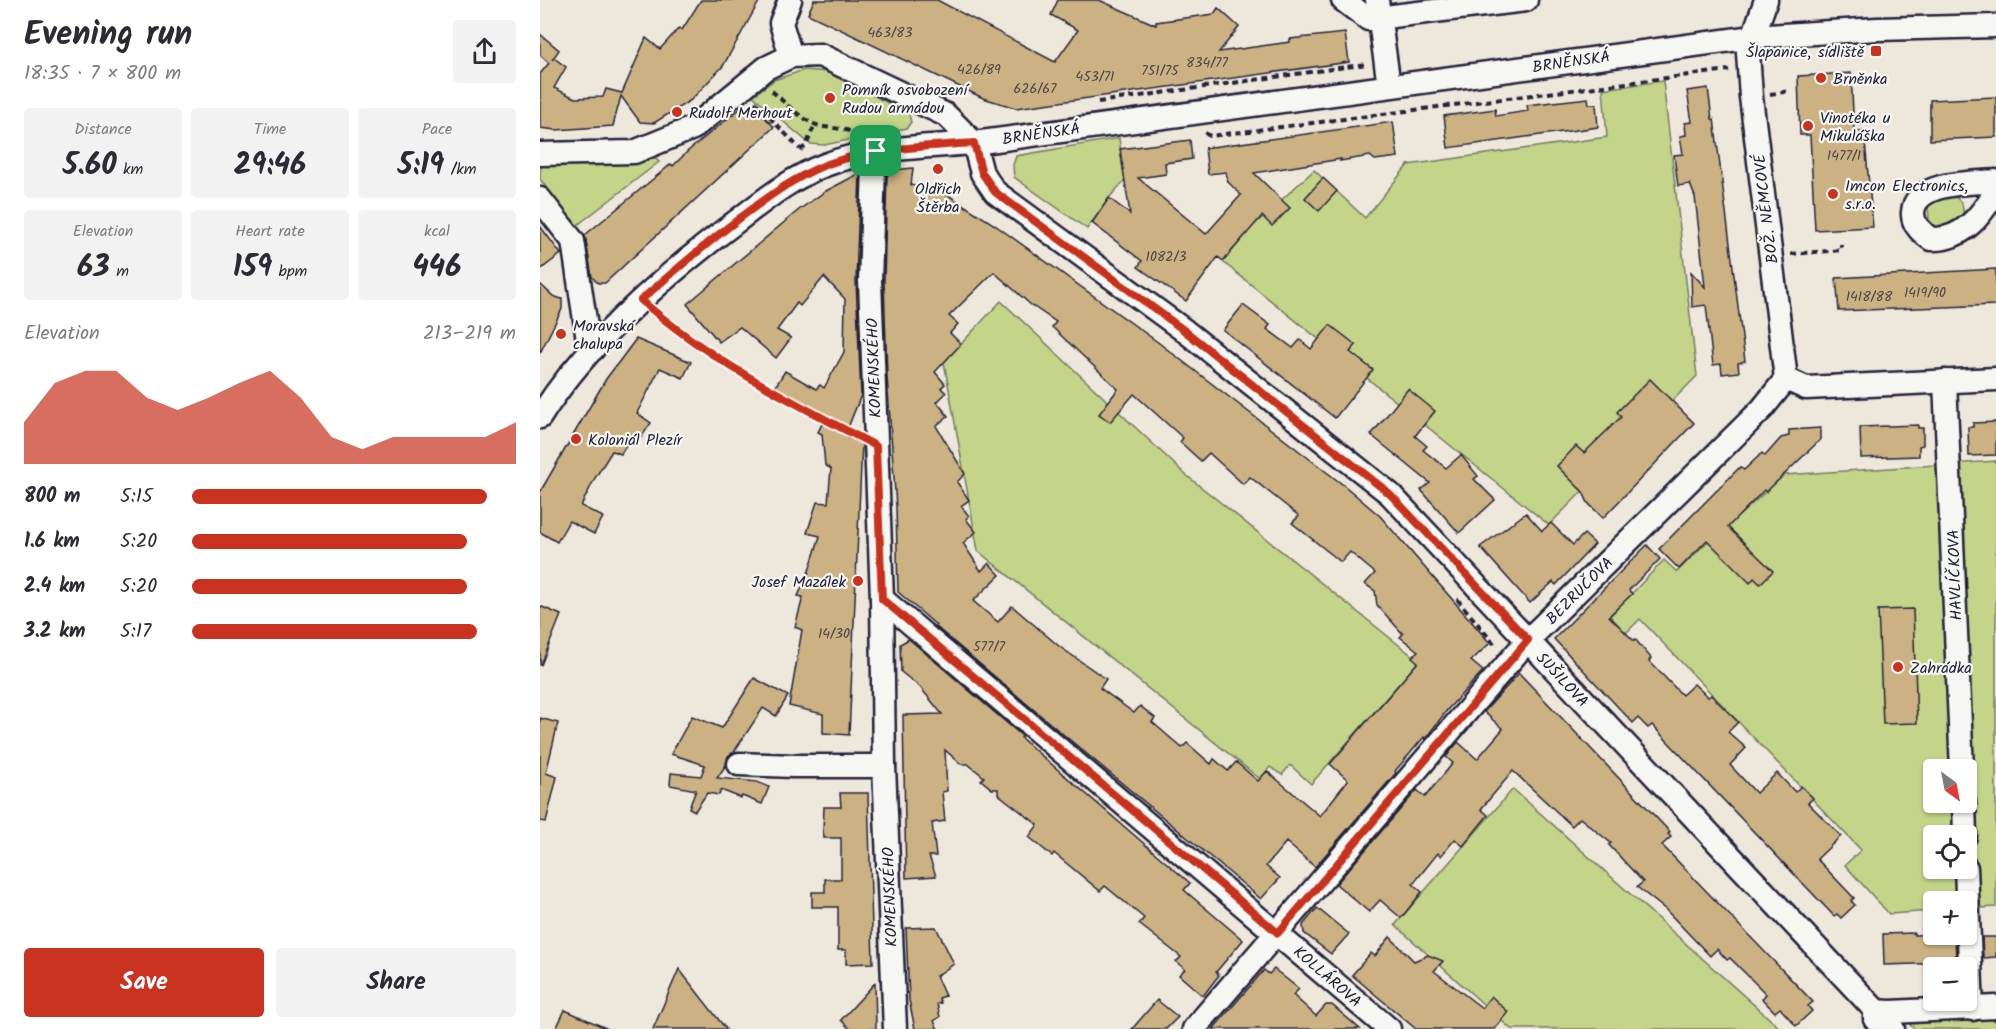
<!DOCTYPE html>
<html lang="en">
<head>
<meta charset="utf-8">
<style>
  :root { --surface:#fff; --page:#f2f2f3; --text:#2b2b33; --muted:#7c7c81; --accent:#c8321e }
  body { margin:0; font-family:Kalam,sans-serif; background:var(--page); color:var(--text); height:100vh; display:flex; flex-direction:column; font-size:22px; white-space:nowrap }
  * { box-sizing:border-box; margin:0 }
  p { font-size:20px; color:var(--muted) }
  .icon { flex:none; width:33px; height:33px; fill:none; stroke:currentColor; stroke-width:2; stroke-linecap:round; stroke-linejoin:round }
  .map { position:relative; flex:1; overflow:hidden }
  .details { display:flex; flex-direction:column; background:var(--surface); width:540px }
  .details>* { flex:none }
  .needle { width:39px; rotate:148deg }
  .buttons { position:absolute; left:1383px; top:759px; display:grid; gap:12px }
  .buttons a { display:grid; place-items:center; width:54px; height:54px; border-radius:6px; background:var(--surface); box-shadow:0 2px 4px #0004; font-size:30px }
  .pin { position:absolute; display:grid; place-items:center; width:51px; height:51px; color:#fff; margin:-26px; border-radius:12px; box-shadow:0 3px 9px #0006 }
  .round { display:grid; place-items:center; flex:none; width:63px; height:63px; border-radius:6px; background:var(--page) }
  .summary { display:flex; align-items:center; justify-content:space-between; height:102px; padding:0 24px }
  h1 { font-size:33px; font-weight:700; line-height:45px }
  .stats { display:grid; grid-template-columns:repeat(3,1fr); gap:9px; height:102px; padding:6px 24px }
  .stats div { display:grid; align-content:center; border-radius:6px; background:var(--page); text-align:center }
  .stats b { font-size:30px; font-weight:700 }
  .stats small { font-size:16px; font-weight:400 }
  .stats p { font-size:16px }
  .chart { height:168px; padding:12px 24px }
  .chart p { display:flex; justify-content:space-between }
  .chart svg { width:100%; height:108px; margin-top:6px; fill:var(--accent); opacity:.7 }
  .primary-button { display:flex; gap:12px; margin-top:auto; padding:12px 24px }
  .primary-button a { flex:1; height:69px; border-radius:6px; background:var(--accent); color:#fff; font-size:24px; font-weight:700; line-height:69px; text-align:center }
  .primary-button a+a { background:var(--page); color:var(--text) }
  ul { padding:0 24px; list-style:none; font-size:20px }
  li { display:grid; grid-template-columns:96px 72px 1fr; align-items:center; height:45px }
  li i { height:15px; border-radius:8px; background:var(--accent) }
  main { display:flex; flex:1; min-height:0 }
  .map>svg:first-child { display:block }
  .green { fill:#c4d488; stroke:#737b62; stroke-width:1.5; fill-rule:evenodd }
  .building { fill:#ccb282; stroke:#22223b; stroke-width:1.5; fill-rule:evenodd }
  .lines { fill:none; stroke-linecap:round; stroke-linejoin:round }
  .minor-casing { stroke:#22223b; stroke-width:27 }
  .path { stroke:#22223b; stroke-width:4; stroke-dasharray:6 4.5; stroke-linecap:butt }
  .minor { stroke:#f6f6f2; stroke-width:22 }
  .route-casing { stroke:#fff; stroke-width:12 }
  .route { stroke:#c8321e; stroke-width:8 }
  .poi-dot { fill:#c8321e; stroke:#f6f6f2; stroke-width:2 }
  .labels { text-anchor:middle; stroke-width:4.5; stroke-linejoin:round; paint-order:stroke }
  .number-label { font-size:14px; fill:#4c464d }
  .poi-label { font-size:16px; fill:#22223b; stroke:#f6f6f2; text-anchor:start }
  .street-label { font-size:16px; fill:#22223b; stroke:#f6f6f2 }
</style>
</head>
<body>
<main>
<section class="details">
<div class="summary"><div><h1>Evening run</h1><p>18:35 · 7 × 800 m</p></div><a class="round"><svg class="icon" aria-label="share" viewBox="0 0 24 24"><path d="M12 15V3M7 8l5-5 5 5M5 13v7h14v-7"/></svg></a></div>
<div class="stats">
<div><p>Distance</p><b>5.60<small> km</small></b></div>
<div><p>Time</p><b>29:46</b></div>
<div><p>Pace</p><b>5:19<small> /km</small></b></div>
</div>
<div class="stats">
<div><p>Elevation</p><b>63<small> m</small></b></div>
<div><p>Heart rate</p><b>159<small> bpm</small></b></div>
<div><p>kcal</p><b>446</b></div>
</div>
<div class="chart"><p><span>Elevation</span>213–219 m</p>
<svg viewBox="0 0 160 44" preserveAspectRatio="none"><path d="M0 44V27L10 11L20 6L30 6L40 17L50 22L60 17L70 11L80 6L90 17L100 33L110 38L120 33L130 33L140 33L150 33L160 27V44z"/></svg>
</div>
<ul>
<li><b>800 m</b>5:15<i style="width:91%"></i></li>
<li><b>1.6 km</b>5:20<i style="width:85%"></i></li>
<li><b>2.4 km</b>5:20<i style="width:85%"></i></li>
<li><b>3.2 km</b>5:17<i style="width:88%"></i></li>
</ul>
<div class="primary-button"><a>Save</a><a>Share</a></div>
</section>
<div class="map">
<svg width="1456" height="1029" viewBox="0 0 1456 1029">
  <rect width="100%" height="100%" fill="#eee8dc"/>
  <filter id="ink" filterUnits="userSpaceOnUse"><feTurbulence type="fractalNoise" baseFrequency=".0167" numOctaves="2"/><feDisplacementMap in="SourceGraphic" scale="12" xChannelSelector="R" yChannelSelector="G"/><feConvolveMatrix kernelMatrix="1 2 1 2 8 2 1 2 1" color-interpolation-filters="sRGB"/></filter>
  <g filter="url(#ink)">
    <!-- green -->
    <g class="green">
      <polygon points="264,70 289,72 369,114 371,122 367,128 284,145 270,144 213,96 234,80"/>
      <polygon points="1123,81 1157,376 1009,525 683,262 713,226 774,170 825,218 868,165 1067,137 1063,89"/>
      <polygon points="579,138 585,180 569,198 547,229 474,177 473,165 476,156"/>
      <polygon points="111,154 119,162 35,227 0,179 1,163"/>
      <path d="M1402,193C1415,195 1425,200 1423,215L1415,226L1396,228L1389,220L1388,205Z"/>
      <polygon points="461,301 646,475 879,661 771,784 750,765 742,775 730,767 720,779 438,551 404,362"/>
      <path d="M1456,461V907L1427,909L1426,902H1394L1393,911L1349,914L1305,865L1321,850L1100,619L1086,633L1070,616L1124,560L1137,572L1185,524L1200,515L1244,475ZM1394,770H1426V802H1394ZM1394,836H1426V868H1394Z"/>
      <polygon points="973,789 1241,1029 971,1029 855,925"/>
      <polygon points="1456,1015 1456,1029 1375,1029 1370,1025 1375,1019"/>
    </g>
    <!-- building -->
    <g class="building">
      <polygon points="161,0 220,0 183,66 151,100 114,123 100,122 81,96 73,126 16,130 0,128 0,74 9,63 0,55 0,34 19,50 12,60 14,58 26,67 14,88 35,98 63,97 66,89 82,93 106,38 120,49 139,28 142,30"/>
      <polygon points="274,0 397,0 515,62 538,30 511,15 518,0 559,0 616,25 616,22 674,14 678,8 699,27 679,52 750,42 750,39 805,33 809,62 476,108 443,98 268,14"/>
      <polygon points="1311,73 1314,132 1324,131 1333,227 1275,230 1270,135 1260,135 1258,76"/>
      <polygon points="1168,88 1172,119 1174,119 1205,361 1198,363 1199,372 1182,374 1181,364 1173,365 1166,305 1152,307 1151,272 1165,287 1157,214 1155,197 1150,184 1138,186 1134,155 1143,154 1140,136 1146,135 1145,123 1152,122 1147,91"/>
      <polygon points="1456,97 1456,137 1390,140 1390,100"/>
      <polygon points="1048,98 1049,104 1056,104 1058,127 908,148 904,116 955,109 956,116 988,111 987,105"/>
      <polygon points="202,107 210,115 217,109 234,127 65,283 58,283 52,277 45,235 124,170 131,164 133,166 148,151"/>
      <polygon points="853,122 858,157 835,160 830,156 800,161 801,159 714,173 750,208 732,226 722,216 683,261 678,257 646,301 598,267 602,261 552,223 569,198 590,214 580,149 650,140 652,159 625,163 626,174 598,178 666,234 701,195 688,182 686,172 668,174 665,148"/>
      <path d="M373,168L371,185L408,195L455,225L619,343L806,487L840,516L950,643L931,661L943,671L908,709L885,739L884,737L867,757L855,771L856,773L775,867L746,842L726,866L740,878L721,899L500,715L395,626L396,625L358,592L356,507L347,376L344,281L347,176L352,170ZM454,272L491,305L516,322L512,327L578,389L559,414L570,422L594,394L643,438L640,442L661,461L669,453L703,484L710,477L759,516L752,523L801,562L810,552L835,573L825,584L835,591L837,605L863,634L860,637L878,651L872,657L878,662L790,764L808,780L780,816L727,771L718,781L696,762L688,771L674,759L671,764L647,743L642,748L612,722L615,718L600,706L594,713L560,688L566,679L520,647L472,606L458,622L433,601L460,575L449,563L441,571L423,543L436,532L426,519L429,516L421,506L429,500L417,482L425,474L396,426L408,416L397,402L406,393L401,388L405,384L395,372L421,344L410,333L418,324L409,316Z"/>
      <polygon points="320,173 316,281 321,395 305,435 322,443 309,735 283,733 283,714 249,706 262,630 255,627 263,597 258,596 268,574 280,536 267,533 277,502 288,503 291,469 285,465 282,434 278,432 286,416 235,387 245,371 276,389 280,385 284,388 304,352 305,299 284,277 260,306 257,303 237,330 251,338 236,358 200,327 179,342 147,304 260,209 286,191"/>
      <polygon points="783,178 797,191 779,211 765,198"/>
      <polygon points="0,226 21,254 0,270"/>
      <polygon points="1456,269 1456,305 1299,311 1296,278"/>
      <polygon points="0,284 13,296 22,299 22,309 0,353"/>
      <polygon points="703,305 730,325 727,329 753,348 760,340 771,349 790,325 816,345 810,352 833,370 795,418 683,330"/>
      <polygon points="96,339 151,362 143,378 120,368 97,413 111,423 100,439 93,434 81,454 72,451 55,478 41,506 63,517 54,534 29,521 17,542 0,532 0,492 66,379"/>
      <polygon points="1110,379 1154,423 1063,518 1048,503 1043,492 1017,466 1036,446 1044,453 1081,417 1077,412"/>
      <polygon points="868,389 895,411 875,436 887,446 883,450 906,468 921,455 938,476 934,479 955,500 919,533 881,490 890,483 831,435"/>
      <polygon points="1456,422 1456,455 1429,456 1428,427 1433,427 1433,423"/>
      <polygon points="1378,425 1378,428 1383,428 1383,445 1379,446 1379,456 1321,458 1320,427"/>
      <polygon points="1280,428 1280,440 1226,492 1224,490 1188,527 1233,571 1220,584 1214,578 1210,583 1167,540 1139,569 1119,549 1200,467 1204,470 1222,453 1225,456 1241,438 1249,436 1249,430"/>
      <polygon points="986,513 1002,531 1011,523 1033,545 1044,534 1055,544 1016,585 1013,582 990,603 940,547"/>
      <polygon points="1107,545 1120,559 1089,590 1092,594 1069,616 1094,641 1095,639 1111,658 1109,661 1142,695 1154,684 1168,697 1171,695 1198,722 1188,732 1206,748 1190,765 1216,793 1237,773 1255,792 1261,786 1273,798 1268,803 1301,836 1277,859 1314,898 1311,901 1315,905 1301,918 1297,914 1294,916 1112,725 1108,728 1098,718 1093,723 1014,639"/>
      <polygon points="0,606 21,615 1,665 0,665"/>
      <polygon points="1373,609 1377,723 1343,724 1338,610"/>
      <polygon points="369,639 482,736 481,738 650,883 644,890 703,940 676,972 679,975 663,996 639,975 645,969 636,962 641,957 599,924 604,918 565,886 560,891 514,853 512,856 489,837 498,825 458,794 458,789 452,789 441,780 444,777 428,764 421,764 405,750 407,791 402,792 405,821 392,823 396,856 389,856 396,876 366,878 363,715 402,714 380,687 361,672 360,644"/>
      <polygon points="979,673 1130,832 1128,834 1131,837 1122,845 1273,1002 1268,1006 1272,1011 1256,1026 1240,1008 1235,1012 1222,999 1226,994 1190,958 1187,960 1177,949 1170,956 1126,910 1097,887 1103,882 1069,845 1071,843 1040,818 1032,826 973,771 941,809 948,815 923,846 915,839 901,856 898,853 873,884 882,892 861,918 840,900 829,912 796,884 877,790 885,797 913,763 906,757 918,742 937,759 963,729 944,712"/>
      <polygon points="214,678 248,696 236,716 223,708 194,752 188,756 186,765 177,778 217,782 229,787 222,804 202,796 201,798 181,790 179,795 167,793 155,811 149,808 156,790 130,785 131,773 161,776 165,765 131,754 152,716 182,728"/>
      <polygon points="0,718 18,723 6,773 17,777 6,822 0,821"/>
      <polygon points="300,793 328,793 333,963 306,964 306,950 298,950 298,907 272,907 272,892 285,892 285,879 301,879 301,838 284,838 283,830 284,807 301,807"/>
      <polygon points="777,908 809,934 791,954 764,933 763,925"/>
      <polygon points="396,927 414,964 396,976 405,996 399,998 401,1003 397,1004 400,1017 394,1021 398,1029 375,1029 369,1000 366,928"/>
      <polygon points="1374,933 1374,935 1405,934 1405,939 1415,938 1416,959 1406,959 1406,963 1344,965 1343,934"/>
      <polygon points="850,937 874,961 888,955 903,961 894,971 942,1008 951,996 968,1012 954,1029 876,1029 812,975 831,953 835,956"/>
      <polygon points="1442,937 1456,937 1456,957 1443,958"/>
      <polygon points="139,969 186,1029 113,1029"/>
      <polygon points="734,969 759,989 753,995 776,1016 786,1005 792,1005 820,1029 673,1029 724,970 729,974"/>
      <polygon points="335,983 336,1029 310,1029 301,1020"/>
      <polygon points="617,1000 638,1017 626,1029 592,1029"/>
      <polygon points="25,1010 68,1029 16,1029"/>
    </g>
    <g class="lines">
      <defs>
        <g id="minor">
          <polyline points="250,0 241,23 251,56"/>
          <polyline points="803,0 828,19 986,0"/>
          <polyline points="837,0 849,86"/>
          <polyline points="1213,37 1226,0"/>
          <polyline points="1207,38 1211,97 1246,379"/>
          <polyline points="337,151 334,167 330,281 342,599 344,766 355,1029"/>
          <polyline points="0,154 94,152 153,128 226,68 251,56 280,55 406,115 434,143 442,173 455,192 645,331 850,494 1353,1029"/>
          <path d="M1456,181C1433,183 1375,181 1373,212C1372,224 1382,233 1391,239C1422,241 1442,215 1456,190"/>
          <polyline points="0,199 33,241 48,340 53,349"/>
          <polyline points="1246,379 1266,388 1456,379"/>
          <polyline points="1405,381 1422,770"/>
          <path d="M0,417C46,343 124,276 193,224C222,202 250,178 285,165C332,147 384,147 434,143L1213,37L1337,29L1456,26"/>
          <polyline points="342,599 849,1029"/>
          <polyline points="199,764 253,766 344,766"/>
          <polyline points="1424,802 1425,836"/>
          <polyline points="1426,868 1432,1009"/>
          <polyline points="1335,1019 1335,1011 1350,1012 1456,1007"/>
          <polyline points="654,1029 988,640 1222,409 1246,379"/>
        </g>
      </defs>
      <!-- minor casing -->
      <use href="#minor" class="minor-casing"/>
      <!-- path -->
      <g class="path">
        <path d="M232,91C244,102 259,117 274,124C288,130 302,126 316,134"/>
        <polyline points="1230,94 1250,91"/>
        <polyline points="215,102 260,149"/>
        <polyline points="558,102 827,64"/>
        <polyline points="665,133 670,136 1189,70"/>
        <polyline points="260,150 266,146 275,124"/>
        <polyline points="1251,254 1301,250 1301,244"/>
        <polyline points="116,313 175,357 254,404 316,435"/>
        <polyline points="917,599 956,646"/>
      </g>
      <!-- minor -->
      <use href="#minor" class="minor"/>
    </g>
  </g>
  <g class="lines" filter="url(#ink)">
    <defs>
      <path id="route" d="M434,143L442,173L455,192L645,331L850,494L988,640L738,933L342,599L336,446C254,403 171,362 101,300C133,272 166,244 200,218C227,198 253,178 285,165C332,147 384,147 434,143Z"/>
    </defs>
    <!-- route casing -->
    <use href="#route" class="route-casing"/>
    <!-- route -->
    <use href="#route" class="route"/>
  </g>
  <!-- markers -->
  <g class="poi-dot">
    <rect x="1330" y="45" width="12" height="12" rx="3"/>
    <circle cx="1281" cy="78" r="6"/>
    <circle cx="290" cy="98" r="6"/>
    <circle cx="137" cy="112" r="6"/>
    <circle cx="1268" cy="126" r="6"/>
    <circle cx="398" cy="169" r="6"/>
    <circle cx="1293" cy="194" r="6"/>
    <circle cx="21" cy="334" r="6"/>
    <circle cx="36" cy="439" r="6"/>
    <circle cx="318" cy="581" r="6"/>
    <circle cx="1358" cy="667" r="6"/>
  </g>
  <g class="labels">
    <!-- number labels -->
    <g class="number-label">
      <text x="350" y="37">463/83</text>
      <text x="667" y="67">834/77</text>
      <text x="439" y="74">426/89</text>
      <text x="620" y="75">751/75</text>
      <text x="555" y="81">453/71</text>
      <text x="495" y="93">626/67</text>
      <text x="1304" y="160">1477/1</text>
      <text x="626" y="261">1082/3</text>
      <text x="1385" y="297">1419/90</text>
      <text x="1329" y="301">1418/88</text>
      <text x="294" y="638">14/30</text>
      <text x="449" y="651">577/7</text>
    </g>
    <!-- poi labels -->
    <g class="poi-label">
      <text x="1324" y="57" text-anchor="end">Šlapanice, sídliště</text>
      <text x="1293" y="84">Brněnka</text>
      <text x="302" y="95">Pomník osvobození<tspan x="302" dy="18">Rudou armádou</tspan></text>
      <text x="149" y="118">Rudolf Merhout</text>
      <text x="1280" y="123">Vinotéka u<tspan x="1280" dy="18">Mikuláška</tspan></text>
      <text x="1305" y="191">Imcon Electronics,<tspan x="1305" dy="18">s.r.o.</tspan></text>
      <text x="398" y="194" text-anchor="middle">Oldřich<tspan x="398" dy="18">Štěrba</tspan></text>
      <text x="33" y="331">Moravská<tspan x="33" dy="18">chalupa</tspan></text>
      <text x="48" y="445">Koloniál Plezír</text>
      <text x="306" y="587" text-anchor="end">Josef Mazálek</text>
      <text x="1370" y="673">Zahrádka</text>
    </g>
    <!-- street labels -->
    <g class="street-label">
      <text transform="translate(1031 61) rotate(-8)" y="6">BRNĚNSKÁ</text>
      <text transform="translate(501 133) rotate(-8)" y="6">BRNĚNSKÁ</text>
      <text transform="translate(1225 209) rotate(-97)" y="6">BOŽ. NĚMCOVÉ</text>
      <text transform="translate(333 368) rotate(-92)" y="6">KOMENSKÉHO</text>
      <text transform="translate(1414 575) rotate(-92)" y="6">HAVLÍČKOVA</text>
      <text transform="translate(1039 590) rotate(-45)" y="6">BEZRUČOVA</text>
      <text transform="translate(1023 679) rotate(47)" y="6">SUŠILOVA</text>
      <text transform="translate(349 897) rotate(-92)" y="6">KOMENSKÉHO</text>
      <text transform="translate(788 976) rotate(41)" y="6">KOLLÁROVA</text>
    </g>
  </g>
</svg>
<div class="buttons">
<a><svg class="needle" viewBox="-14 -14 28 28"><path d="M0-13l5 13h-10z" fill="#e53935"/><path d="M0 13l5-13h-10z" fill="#7c7c81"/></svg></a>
<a><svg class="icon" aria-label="locate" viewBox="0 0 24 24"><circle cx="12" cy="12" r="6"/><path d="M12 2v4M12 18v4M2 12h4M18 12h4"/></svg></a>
<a>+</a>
<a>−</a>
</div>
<div class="pin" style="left:336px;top:151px;background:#1e9e55"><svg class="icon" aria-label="arrive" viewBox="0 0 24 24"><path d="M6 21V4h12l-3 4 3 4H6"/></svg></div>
</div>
</main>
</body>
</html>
